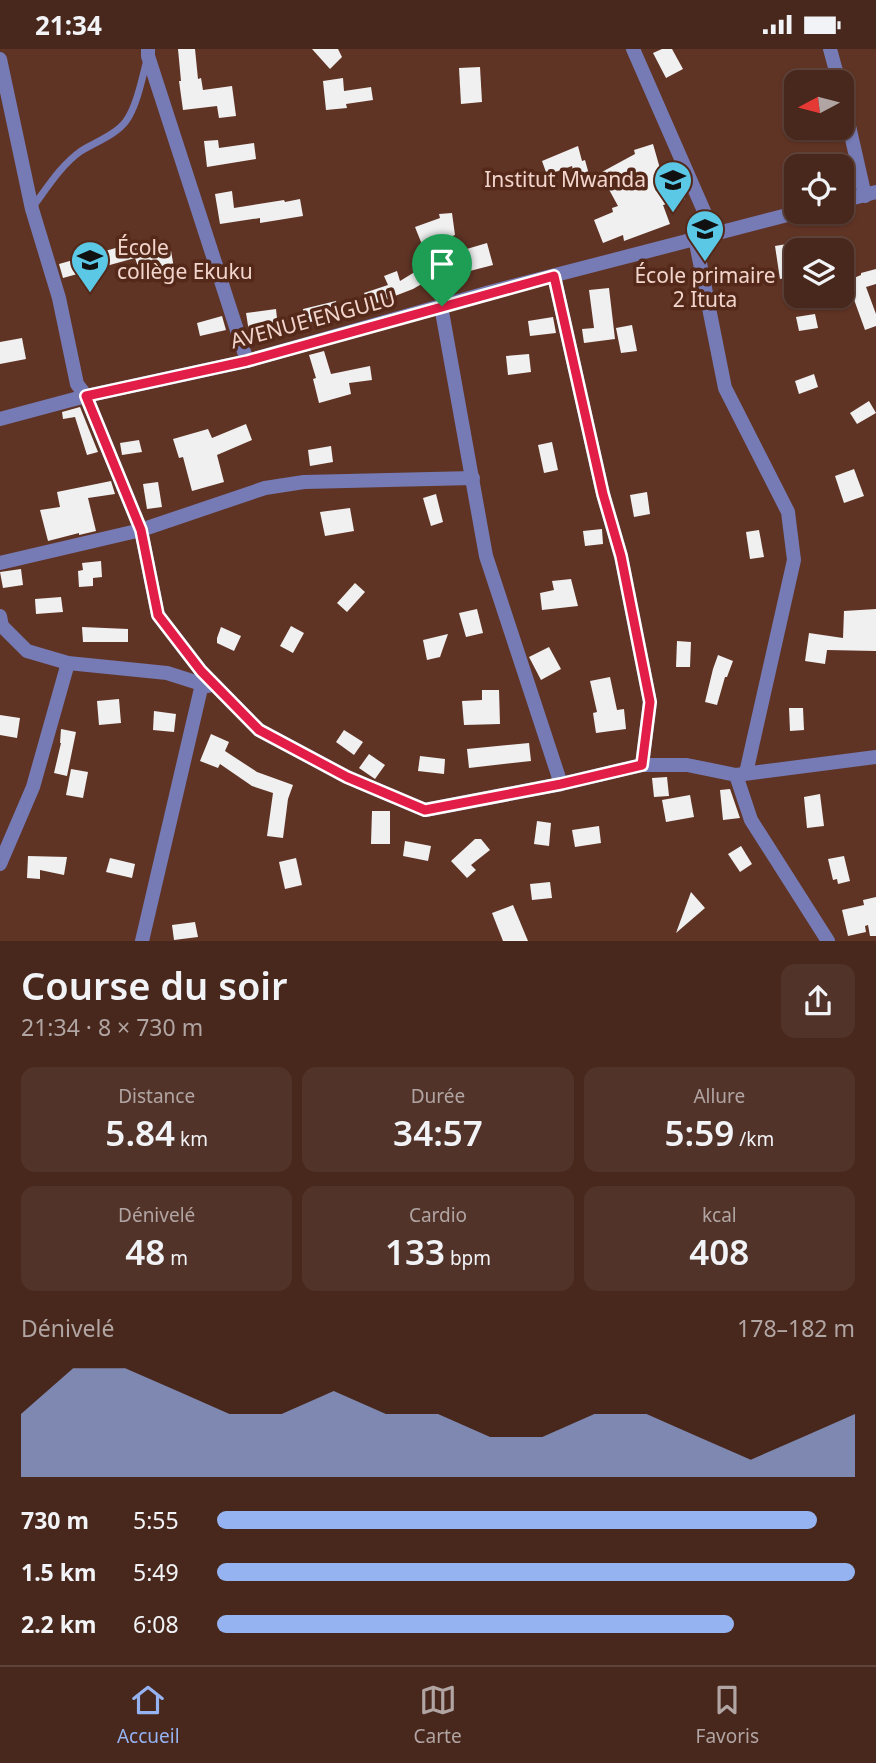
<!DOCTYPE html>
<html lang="fr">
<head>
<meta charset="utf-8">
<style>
  :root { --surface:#48271c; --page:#523329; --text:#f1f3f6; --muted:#b1a5a3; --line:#60443b; --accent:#95b2f1 }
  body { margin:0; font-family:"Noto Sans",sans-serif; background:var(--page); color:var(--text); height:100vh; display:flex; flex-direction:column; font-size:26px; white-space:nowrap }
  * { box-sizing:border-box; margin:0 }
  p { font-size:23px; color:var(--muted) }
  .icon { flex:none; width:38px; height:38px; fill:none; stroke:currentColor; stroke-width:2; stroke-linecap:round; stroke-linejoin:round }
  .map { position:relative; height:892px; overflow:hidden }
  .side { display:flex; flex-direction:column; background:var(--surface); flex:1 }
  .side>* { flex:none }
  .needle { width:46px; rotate:263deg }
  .controls { position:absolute; left:784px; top:21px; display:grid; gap:14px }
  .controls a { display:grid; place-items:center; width:70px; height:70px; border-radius:14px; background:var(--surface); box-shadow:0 2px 5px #0004,0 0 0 2px var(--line); font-size:35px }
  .pin { position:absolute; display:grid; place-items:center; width:60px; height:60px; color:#fff; margin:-72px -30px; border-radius:50% 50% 50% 0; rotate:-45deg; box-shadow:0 0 7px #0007 }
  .pin .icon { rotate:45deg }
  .round { display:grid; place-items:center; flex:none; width:74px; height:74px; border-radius:14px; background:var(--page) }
  .overview { display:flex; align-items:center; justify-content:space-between; height:119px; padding:0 21px }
  h1 { font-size:38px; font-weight:600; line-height:52px }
  .stats { display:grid; grid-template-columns:repeat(3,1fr); gap:10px; height:119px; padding:7px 21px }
  .stats div { display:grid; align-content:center; border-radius:14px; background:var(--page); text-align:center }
  .stats b { font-size:35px; font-weight:600 }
  .stats small { font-size:19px; font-weight:400 }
  .stats p { font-size:19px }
  .chart { height:196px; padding:14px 21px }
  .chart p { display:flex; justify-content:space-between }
  .chart svg { width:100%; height:126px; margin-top:7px; fill:var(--accent); opacity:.7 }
  ul { padding:0 21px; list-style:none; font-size:23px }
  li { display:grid; grid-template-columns:112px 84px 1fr; align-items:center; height:52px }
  li i { height:18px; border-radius:9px; background:var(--accent) }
  .status { display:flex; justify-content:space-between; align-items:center; height:49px; padding:0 35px; background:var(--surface); direction:ltr }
  .status svg { height:19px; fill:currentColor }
  .tabs { display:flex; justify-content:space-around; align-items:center; height:98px; border-top:2px solid var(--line); background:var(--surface); font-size:19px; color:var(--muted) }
  .tabs a { display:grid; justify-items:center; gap:4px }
  .tabs .current { color:var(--accent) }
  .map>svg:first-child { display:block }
  .building { fill:#f0f0f0 }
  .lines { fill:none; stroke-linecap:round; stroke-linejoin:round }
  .service { stroke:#767bb6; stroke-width:7 }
  .minor { stroke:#767bb6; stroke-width:14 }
  .route-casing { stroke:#fff; stroke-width:14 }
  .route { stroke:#e11d48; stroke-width:9 }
  .labels { text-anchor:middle; stroke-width:7; stroke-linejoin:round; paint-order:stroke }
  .poi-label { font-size:21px; fill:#f2d5cc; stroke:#54291a; text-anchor:end }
  .street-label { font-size:21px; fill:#f2d5cc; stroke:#54291a }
</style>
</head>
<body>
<div class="status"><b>21:34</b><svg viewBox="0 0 49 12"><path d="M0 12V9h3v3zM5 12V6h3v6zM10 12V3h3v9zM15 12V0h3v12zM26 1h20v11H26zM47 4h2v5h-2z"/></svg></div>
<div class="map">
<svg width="876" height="892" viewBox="0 0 876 892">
  <rect width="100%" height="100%" fill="#603425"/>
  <!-- building -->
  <g class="building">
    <polygon points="178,0 195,0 198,30 201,29 203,41 232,37 236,67 219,69 217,57 183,61 179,32 181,32"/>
    <polygon points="312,0 338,0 342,8 330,20"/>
    <polygon points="662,0 672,0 683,20 666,29 653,4"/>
    <polygon points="480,18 482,53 461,55 459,19"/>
    <polygon points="343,29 344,42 371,38 373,51 346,55 347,59 326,61 323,32"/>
    <polygon points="218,91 219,99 254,94 256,110 207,118 204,92"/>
    <polygon points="653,95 665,137 680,132 685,150 663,156 670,175 624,192 623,186 603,194 594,171 613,163 612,159 618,157 600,124 635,105 634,101"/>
    <polygon points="578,97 582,112 585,111 590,129 576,132 572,117 547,126 542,112"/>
    <polygon points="232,142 234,159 284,151 285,153 300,150 303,167 260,174 260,169 220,175 215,145"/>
    <polygon points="452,164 455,186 423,198 415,178 440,169 439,165"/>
    <polygon points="137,193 140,201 170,196 175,225 143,231 135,209 63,229 59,215"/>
    <polygon points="487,194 493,216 466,223 460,202"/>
    <polygon points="793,194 796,219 796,256 789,256 785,229 780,230 775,197"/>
    <polygon points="876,220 876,235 866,238 876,265 876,277 865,281 852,245 842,249 842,234 861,226 861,224"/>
    <polygon points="418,221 425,233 413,240 369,257 364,244 388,236 384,227 397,222 400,232"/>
    <polygon points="609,239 615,290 584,294 582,280 594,279 589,241"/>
    <polygon points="336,252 340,267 305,274 303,260"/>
    <polygon points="276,260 278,279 249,283 246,264"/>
    <polygon points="815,265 818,279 799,282 796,268"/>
    <polygon points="222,267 226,281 200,287 197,274"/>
    <polygon points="553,268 556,284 530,287 528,272"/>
    <polygon points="632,276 637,302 621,304 616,279"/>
    <polygon points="22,289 26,310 0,315 0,293"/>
    <polygon points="324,302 331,325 370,317 372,331 349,334 351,345 319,354 313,330 316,329 309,306"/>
    <polygon points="529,305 531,323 508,326 506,307"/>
    <polygon points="814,325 818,338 799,345 795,332"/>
    <polygon points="869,352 876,364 857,375 850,364"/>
    <polygon points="80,358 98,403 87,406 75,368 63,370 62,363"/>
    <polygon points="246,375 252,391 217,406 224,433 192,442 183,408 179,409 173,390 208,380 212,389"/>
    <polygon points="139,391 142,403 122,406 120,394"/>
    <polygon points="552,393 558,421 544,424 538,396"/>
    <polygon points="331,397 333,413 310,417 308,401"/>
    <polygon points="854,420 864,447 844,454 835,427"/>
    <polygon points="111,432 115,445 88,449 96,482 79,486 79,484 48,492 40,461 60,458 57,443"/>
    <polygon points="158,433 162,458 147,460 143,435"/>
    <polygon points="647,443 650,465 634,468 630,446"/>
    <polygon points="436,445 443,473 431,477 423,449"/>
    <polygon points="350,459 354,482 325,487 320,463"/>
    <polygon points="602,480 603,495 585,497 583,482"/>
    <polygon points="759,481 764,508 750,510 746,483"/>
    <polygon points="101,512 102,528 93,529 93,537 79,538 78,522 83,521 82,514"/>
    <polygon points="21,520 23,536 3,539 0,523"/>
    <polygon points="571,530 578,557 542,561 540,544 554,541 552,532"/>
    <polygon points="355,534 365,543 347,563 337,554"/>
    <polygon points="61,548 63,563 36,565 35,550"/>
    <polygon points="477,560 483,584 466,588 459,564"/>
    <polygon points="876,560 876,602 827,601 825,615 805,612 809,584 843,589 844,562"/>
    <polygon points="291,577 304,584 293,604 280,597"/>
    <polygon points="82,578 128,580 128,593 83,593"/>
    <polygon points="221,578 241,587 234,602 217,594 217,589"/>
    <polygon points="448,585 440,608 427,611 423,591"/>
    <polygon points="677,592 691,593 690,618 676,618"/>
    <polygon points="549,598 561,620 541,631 529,608"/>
    <polygon points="718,606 733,612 727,628 725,628 717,656 705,653 713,620"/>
    <polygon points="610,628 617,661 624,660 626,680 596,684 593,664 597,663 590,632"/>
    <polygon points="482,641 499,641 500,675 464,676 462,652 482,651"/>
    <polygon points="119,650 121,674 99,676 97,652"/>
    <polygon points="789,659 803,659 804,681 790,682"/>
    <polygon points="154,662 176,665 174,683 153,681"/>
    <polygon points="0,666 20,669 17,689 0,686"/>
    <polygon points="61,680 76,683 67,727 54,724 61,694 60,694"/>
    <polygon points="344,681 363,693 354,706 336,693"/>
    <polygon points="211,685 229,693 225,702 257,723 293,736 288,750 283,789 267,787 273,744 252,737 220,715 218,719 200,712"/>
    <polygon points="529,694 531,712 469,719 467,700"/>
    <polygon points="369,705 385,716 375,730 359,719"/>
    <polygon points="420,707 445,710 444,725 418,722"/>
    <polygon points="71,720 88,723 83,749 66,746"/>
    <polygon points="667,728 669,747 654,748 652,729"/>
    <polygon points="730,740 740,769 723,771 720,741"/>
    <polygon points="820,745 824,777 807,779 804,748"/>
    <polygon points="690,746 694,768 666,773 662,751"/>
    <polygon points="372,762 390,762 390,795 371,795"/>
    <polygon points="537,772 551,774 549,797 534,795"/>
    <polygon points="599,777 601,794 575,798 572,781"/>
    <polygon points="475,790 481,790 490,801 471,816 476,821 467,829 451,812"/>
    <polygon points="405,792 431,797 428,812 403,807"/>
    <polygon points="741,797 752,815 740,823 728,805"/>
    <polygon points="28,807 67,808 64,826 40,821 40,830 27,829"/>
    <polygon points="844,807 850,832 838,835 837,830 833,831 828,810"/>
    <polygon points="110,809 135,815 132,829 106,823"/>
    <polygon points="296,809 302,836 285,840 279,813"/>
    <polygon points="550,833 552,849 532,851 530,835"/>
    <polygon points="691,843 705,859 676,884"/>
    <polygon points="876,848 876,887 870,887 868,876 865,877 866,883 848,887 842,861 864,856 863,851"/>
    <polygon points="513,856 528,892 503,892 492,864"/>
    <polygon points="195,873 198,888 174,891 172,876"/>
  </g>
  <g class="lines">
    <!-- service -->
    <path class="service" d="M32,159C47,139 61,116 81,102C94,94 117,85 126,72C137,57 142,29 147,11"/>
    <!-- minor -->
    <g class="minor">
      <polyline points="148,0 148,7 247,312"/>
      <polyline points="633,0 714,185"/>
      <polyline points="830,0 839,33"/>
      <polyline points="0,10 32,160 59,249 77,335 86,347 141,481 158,566 201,622 259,681 347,728 425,761 561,735 642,716 687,716 736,726 876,708"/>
      <polyline points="842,46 865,147"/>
      <polyline points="842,152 876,143"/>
      <polyline points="695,189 725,339 788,463 794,511 746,724"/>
      <polyline points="554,227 603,445 621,507 650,653 642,716"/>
      <polyline points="441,257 486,507 561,735"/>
      <polyline points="0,370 86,347 247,312 490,243 799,163"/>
      <polyline points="0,514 141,481 265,439 304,433 473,429"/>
      <polyline points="0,567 2,577 27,602 68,614 167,624 208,637"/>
      <polyline points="736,726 751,771 828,892"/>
      <polyline points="0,815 33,738 68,614"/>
      <polyline points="142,892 202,635"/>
    </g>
  </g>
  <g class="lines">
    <defs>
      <polygon id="route" points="554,227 603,445 621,507 650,653 642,716 561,735 425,761 347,728 259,681 201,622 158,566 141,481 86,347 247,312"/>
    </defs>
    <!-- route casing -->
    <use href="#route" class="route-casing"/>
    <!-- route -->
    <use href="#route" class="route"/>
  </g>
  <!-- icons -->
  <defs>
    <symbol id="school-pin" viewBox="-11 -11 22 30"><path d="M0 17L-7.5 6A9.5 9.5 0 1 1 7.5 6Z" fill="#5bc8e6" stroke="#54291a"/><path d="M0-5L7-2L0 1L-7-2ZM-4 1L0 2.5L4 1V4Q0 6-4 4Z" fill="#111"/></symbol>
    <symbol id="university-pin" viewBox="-11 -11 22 30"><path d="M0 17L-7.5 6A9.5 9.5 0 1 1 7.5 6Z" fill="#5bc8e6" stroke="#54291a"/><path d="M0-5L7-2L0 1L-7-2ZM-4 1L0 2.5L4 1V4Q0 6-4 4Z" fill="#111"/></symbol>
  </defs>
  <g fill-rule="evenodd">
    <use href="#school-pin" x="651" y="109" width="44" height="60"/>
    <use href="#school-pin" x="683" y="158" width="44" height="60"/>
    <use href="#university-pin" x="68" y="189" width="44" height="60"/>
  </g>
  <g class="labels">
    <!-- poi labels -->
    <g class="poi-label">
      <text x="646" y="138">Institut Mwanda</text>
      <text x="117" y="206" text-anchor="start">École<tspan x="117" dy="24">collège Ekuku</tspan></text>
      <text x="705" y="234" text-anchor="middle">École primaire<tspan x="705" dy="24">2 Ituta</tspan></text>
    </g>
    <!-- street labels -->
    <g class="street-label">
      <text transform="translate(313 271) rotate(-15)" y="7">AVENUE ENGULU</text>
    </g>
  </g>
</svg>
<div class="controls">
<a><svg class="needle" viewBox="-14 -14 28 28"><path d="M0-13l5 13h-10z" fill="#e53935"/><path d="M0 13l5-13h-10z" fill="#b1a5a3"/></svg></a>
<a><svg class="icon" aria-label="locate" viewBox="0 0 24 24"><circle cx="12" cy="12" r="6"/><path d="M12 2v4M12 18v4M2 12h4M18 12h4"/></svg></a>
<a><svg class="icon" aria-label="layers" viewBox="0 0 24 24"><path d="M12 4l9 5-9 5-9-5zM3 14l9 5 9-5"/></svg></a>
</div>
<div class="pin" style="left:442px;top:257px;background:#1e9e55"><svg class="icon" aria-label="arrive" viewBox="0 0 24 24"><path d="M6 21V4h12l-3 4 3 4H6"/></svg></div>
</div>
<section class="side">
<div class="overview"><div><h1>Course du soir</h1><p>21:34 · 8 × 730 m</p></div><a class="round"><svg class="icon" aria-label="share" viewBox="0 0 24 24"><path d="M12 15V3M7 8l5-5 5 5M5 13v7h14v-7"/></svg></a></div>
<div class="stats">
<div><p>Distance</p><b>5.84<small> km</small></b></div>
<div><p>Durée</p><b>34:57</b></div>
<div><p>Allure</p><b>5:59<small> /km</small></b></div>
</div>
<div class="stats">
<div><p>Dénivelé</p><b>48<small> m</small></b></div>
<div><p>Cardio</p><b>133<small> bpm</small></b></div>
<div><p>kcal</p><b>408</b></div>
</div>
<div class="chart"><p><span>Dénivelé</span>178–182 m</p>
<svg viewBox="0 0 160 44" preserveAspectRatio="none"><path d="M0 44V22L10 6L20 6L30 14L40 22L50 22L60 14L70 22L80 22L90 30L100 30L110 22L120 22L130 30L140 38L150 30L160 22V44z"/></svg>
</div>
<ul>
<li><b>730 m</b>5:55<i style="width:94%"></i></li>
<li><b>1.5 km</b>5:49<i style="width:100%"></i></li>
<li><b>2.2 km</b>6:08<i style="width:81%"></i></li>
</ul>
</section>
<nav class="tabs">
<a class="current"><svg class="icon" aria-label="home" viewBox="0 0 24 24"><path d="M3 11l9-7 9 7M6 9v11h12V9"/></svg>Accueil</a>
<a><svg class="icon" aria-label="map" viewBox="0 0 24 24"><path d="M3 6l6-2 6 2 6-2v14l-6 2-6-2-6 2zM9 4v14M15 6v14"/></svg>Carte</a>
<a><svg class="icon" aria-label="saved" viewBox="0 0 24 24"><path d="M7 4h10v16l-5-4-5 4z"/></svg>Favoris</a>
</nav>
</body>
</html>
